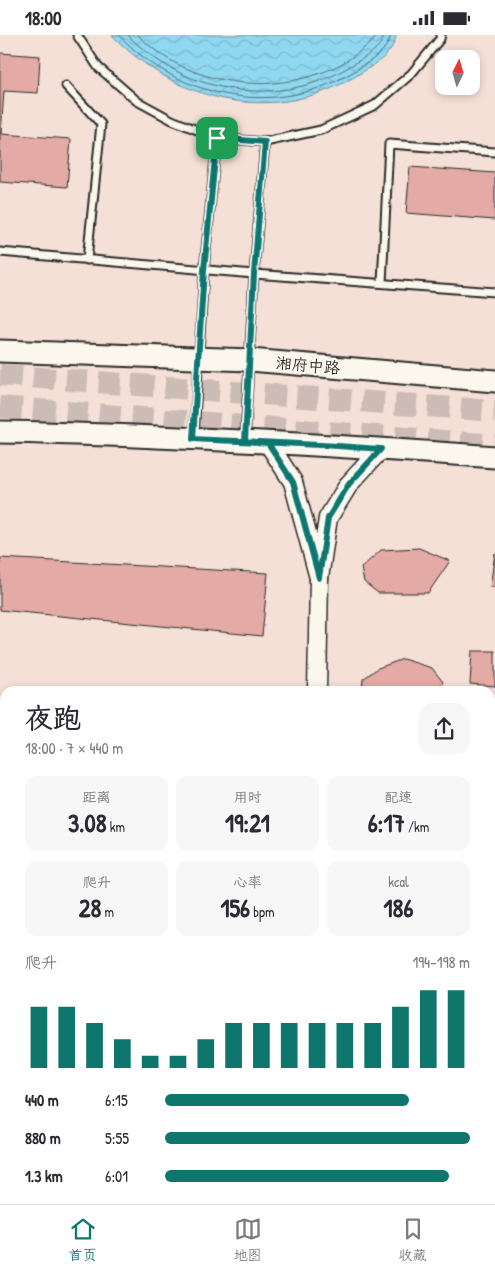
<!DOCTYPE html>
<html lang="zh">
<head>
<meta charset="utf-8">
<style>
  :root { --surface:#fff; --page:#f7f7f7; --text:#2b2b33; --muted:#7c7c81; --line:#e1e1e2; --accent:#0f766e }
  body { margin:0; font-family:"Patrick Hand","LXGW WenKai TC",sans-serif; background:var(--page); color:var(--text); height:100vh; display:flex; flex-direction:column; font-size:19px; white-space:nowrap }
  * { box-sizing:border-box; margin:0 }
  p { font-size:16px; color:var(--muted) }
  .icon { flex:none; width:28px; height:28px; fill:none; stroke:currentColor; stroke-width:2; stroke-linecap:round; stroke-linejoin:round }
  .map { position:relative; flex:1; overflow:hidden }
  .panel { position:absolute; left:0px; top:651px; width:495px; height:519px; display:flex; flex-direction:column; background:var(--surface); border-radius:15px 15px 0 0; box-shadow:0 2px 8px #0003 }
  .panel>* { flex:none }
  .needle { width:32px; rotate:5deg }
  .tools { position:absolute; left:435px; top:15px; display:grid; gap:10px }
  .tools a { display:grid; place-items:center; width:45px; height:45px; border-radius:10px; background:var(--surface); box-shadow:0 2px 8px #0003; font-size:25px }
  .pin { position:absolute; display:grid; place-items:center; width:42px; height:42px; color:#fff; margin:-21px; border-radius:10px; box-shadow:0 2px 8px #0006 }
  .round { display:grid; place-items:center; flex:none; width:52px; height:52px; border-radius:15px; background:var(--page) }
  .head { display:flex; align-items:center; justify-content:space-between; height:85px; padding:0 25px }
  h1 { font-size:28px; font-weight:700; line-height:38px }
  .stats { display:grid; grid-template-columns:repeat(3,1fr); gap:8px; height:85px; padding:5px 25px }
  .stats div { display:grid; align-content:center; border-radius:12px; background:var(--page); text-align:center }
  .stats b { font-size:25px; font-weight:700 }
  .stats small { font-size:14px; font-weight:400 }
  .stats p { font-size:14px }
  .chart { height:140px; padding:10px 25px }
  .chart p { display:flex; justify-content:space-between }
  .chart svg { width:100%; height:90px; margin-top:5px; stroke:var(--accent); stroke-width:6 }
  ul { padding:0 25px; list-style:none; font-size:16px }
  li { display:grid; grid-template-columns:80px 60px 1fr; align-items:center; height:38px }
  li i { height:12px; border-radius:6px; background:var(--accent) }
  .status { display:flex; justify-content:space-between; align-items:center; height:35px; padding:0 25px; background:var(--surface); direction:ltr }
  .status svg { height:14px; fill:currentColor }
  .tab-bar { display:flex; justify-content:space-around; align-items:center; height:70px; border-top:1px solid var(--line); background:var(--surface); font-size:14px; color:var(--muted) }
  .tab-bar a { display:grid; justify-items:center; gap:2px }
  .tab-bar .on { color:var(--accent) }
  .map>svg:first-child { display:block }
  .water { fill:url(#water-waves); stroke:#6793a1 }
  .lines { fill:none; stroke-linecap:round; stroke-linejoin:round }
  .shore { stroke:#53707a; stroke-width:1 }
  .building { fill:#e4aaa5; stroke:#2b2b2b }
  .trunk-tunnel { stroke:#ccbcb5; stroke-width:22; stroke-dasharray:22 11; stroke-linecap:butt }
  .service-casing { stroke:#2b2b2b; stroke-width:11 }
  .tertiary-casing { stroke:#2b2b2b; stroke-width:21 }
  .primary-casing { stroke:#2b2b2b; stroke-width:25 }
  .service { stroke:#fbf7ec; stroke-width:7 }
  .tertiary { stroke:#fbf7ec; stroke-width:18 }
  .primary { stroke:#fbf7ec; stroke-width:21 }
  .route-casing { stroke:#fff; stroke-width:10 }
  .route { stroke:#0f766e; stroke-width:6 }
  .labels { text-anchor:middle; stroke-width:4; stroke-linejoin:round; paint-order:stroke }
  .street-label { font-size:16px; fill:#2b2b2b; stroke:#fbf7ec }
</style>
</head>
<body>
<div class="status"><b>18:00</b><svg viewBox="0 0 49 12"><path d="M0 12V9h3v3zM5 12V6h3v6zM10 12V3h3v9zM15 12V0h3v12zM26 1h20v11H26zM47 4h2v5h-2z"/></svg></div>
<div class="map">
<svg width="495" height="1169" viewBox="0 0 495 1169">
  <defs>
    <pattern id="water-waves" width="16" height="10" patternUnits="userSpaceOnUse" patternTransform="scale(1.25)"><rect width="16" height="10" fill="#8fd8f0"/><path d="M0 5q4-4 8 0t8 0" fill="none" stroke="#7cbace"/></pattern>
  </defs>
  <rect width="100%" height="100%" fill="#f4e0d7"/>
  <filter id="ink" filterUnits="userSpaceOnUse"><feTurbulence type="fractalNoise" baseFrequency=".02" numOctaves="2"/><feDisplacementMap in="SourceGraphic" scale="10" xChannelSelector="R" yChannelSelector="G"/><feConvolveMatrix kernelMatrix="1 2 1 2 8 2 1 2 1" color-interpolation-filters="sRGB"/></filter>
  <g filter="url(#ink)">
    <!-- water -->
    <path class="water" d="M112,0H396C394,18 376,29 361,38C277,91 179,70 112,0Z"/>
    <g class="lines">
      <!-- shore -->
      <g class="shore">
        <path d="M119,0C181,66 279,84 358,34C370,26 388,16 391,0"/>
        <path d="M128,0C184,60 281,75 352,30C363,23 382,14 384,0"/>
        <path d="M138,0C187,51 272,62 335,32C349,26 361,15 373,6L377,0"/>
      </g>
    </g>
    <!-- building -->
    <g class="building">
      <polygon points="0,18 40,21 38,58 4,56 1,99 71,104 67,152 0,147"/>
      <polygon points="410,132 495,138 495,185 406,178"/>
      <polygon points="419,513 450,526 428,558 378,558 364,547 361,533 381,515"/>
      <polygon points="495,518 495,552 490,552"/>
      <polygon points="0,523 268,538 262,601 0,575"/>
      <polygon points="472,616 495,616 495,651 470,649"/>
      <polygon points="403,624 432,633 443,647 438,656 362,656 363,644 378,633"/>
      <polygon points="1,667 5,667 5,702"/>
      <polygon points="490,802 495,803 495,907 490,907"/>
      <polygon points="490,939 495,940 495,974 490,974"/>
      <polygon points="5,1019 5,1089 0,1090 0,1021"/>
    </g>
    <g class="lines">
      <!-- trunk-tunnel -->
      <g class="trunk-tunnel">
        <polyline points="0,340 495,376"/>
        <polyline points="0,372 495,410"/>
      </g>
      <defs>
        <g id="service">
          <polyline points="77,0 98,32 137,66 172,85 217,103 265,107 321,95 375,70 411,39 440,4 441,0"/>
          <polyline points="66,51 101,89 87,225"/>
          <polyline points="0,217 254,239 495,257"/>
          <polyline points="382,248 389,109 495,117"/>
          <polyline points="194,401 204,235 217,103"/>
          <polyline points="245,404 254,239 265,107"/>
        </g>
        <g id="tertiary">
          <polyline points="268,408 293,447 319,543 328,483 349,449 381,414"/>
          <polyline points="317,656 319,543"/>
          <polyline points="490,1025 495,1025"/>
          <polyline points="305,1169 305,1165"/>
        </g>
        <g id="primary">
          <polyline points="0,316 250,325 495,346"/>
          <path d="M0,397C165,400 330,410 495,422"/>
        </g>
      </defs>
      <!-- service casing -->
      <use href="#service" class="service-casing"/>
      <!-- tertiary casing -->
      <use href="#tertiary" class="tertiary-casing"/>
      <!-- primary casing -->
      <use href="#primary" class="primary-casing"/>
      <!-- service -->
      <use href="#service" class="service"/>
      <!-- tertiary -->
      <use href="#tertiary" class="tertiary"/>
      <!-- primary -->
      <use href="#primary" class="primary"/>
    </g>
  </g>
  <g class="lines" filter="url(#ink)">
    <defs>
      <path id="route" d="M217,103L204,235L193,404C256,407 319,409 381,414L349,449L328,483L319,543L293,447L268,408L245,406L254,239L265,107L217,103"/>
    </defs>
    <!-- route casing -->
    <use href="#route" class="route-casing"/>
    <!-- route -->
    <use href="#route" class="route"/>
  </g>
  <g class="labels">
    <!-- street labels -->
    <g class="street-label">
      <text transform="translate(308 330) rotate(5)" y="6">湘府中路</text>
    </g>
  </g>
</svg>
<div class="tools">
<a><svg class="needle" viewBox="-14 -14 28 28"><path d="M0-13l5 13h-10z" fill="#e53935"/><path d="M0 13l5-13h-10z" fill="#7c7c81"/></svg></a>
</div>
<div class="pin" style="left:217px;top:103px;background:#1e9e55"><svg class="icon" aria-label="arrive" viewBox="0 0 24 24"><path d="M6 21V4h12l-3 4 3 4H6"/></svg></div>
<section class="panel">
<div class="head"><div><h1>夜跑</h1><p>18:00 · 7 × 440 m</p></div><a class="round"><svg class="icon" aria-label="share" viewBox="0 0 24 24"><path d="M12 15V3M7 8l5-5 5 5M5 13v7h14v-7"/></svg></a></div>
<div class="stats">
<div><p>距离</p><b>3.08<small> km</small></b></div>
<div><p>用时</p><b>19:21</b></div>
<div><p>配速</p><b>6:17<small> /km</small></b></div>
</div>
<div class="stats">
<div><p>爬升</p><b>28<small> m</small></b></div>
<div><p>心率</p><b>156<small> bpm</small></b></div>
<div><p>kcal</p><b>186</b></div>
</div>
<div class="chart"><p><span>爬升</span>194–198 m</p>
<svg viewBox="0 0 160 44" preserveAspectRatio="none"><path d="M5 44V14M15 44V14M25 44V22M35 44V30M45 44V38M55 44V38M65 44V30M75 44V22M85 44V22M95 44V22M105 44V22M115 44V22M125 44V22M135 44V14M145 44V6M155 44V6"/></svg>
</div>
<ul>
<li><b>440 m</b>6:15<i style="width:80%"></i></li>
<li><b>880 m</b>5:55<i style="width:100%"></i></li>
<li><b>1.3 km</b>6:01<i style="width:93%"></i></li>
</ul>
</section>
</div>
<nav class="tab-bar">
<a class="on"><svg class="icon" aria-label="home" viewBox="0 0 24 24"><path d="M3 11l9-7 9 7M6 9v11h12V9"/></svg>首页</a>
<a><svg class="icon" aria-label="map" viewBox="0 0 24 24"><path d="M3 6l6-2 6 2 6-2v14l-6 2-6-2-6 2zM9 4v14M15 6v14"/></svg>地图</a>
<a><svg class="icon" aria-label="saved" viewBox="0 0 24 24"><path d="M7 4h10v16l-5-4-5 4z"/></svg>收藏</a>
</nav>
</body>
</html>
